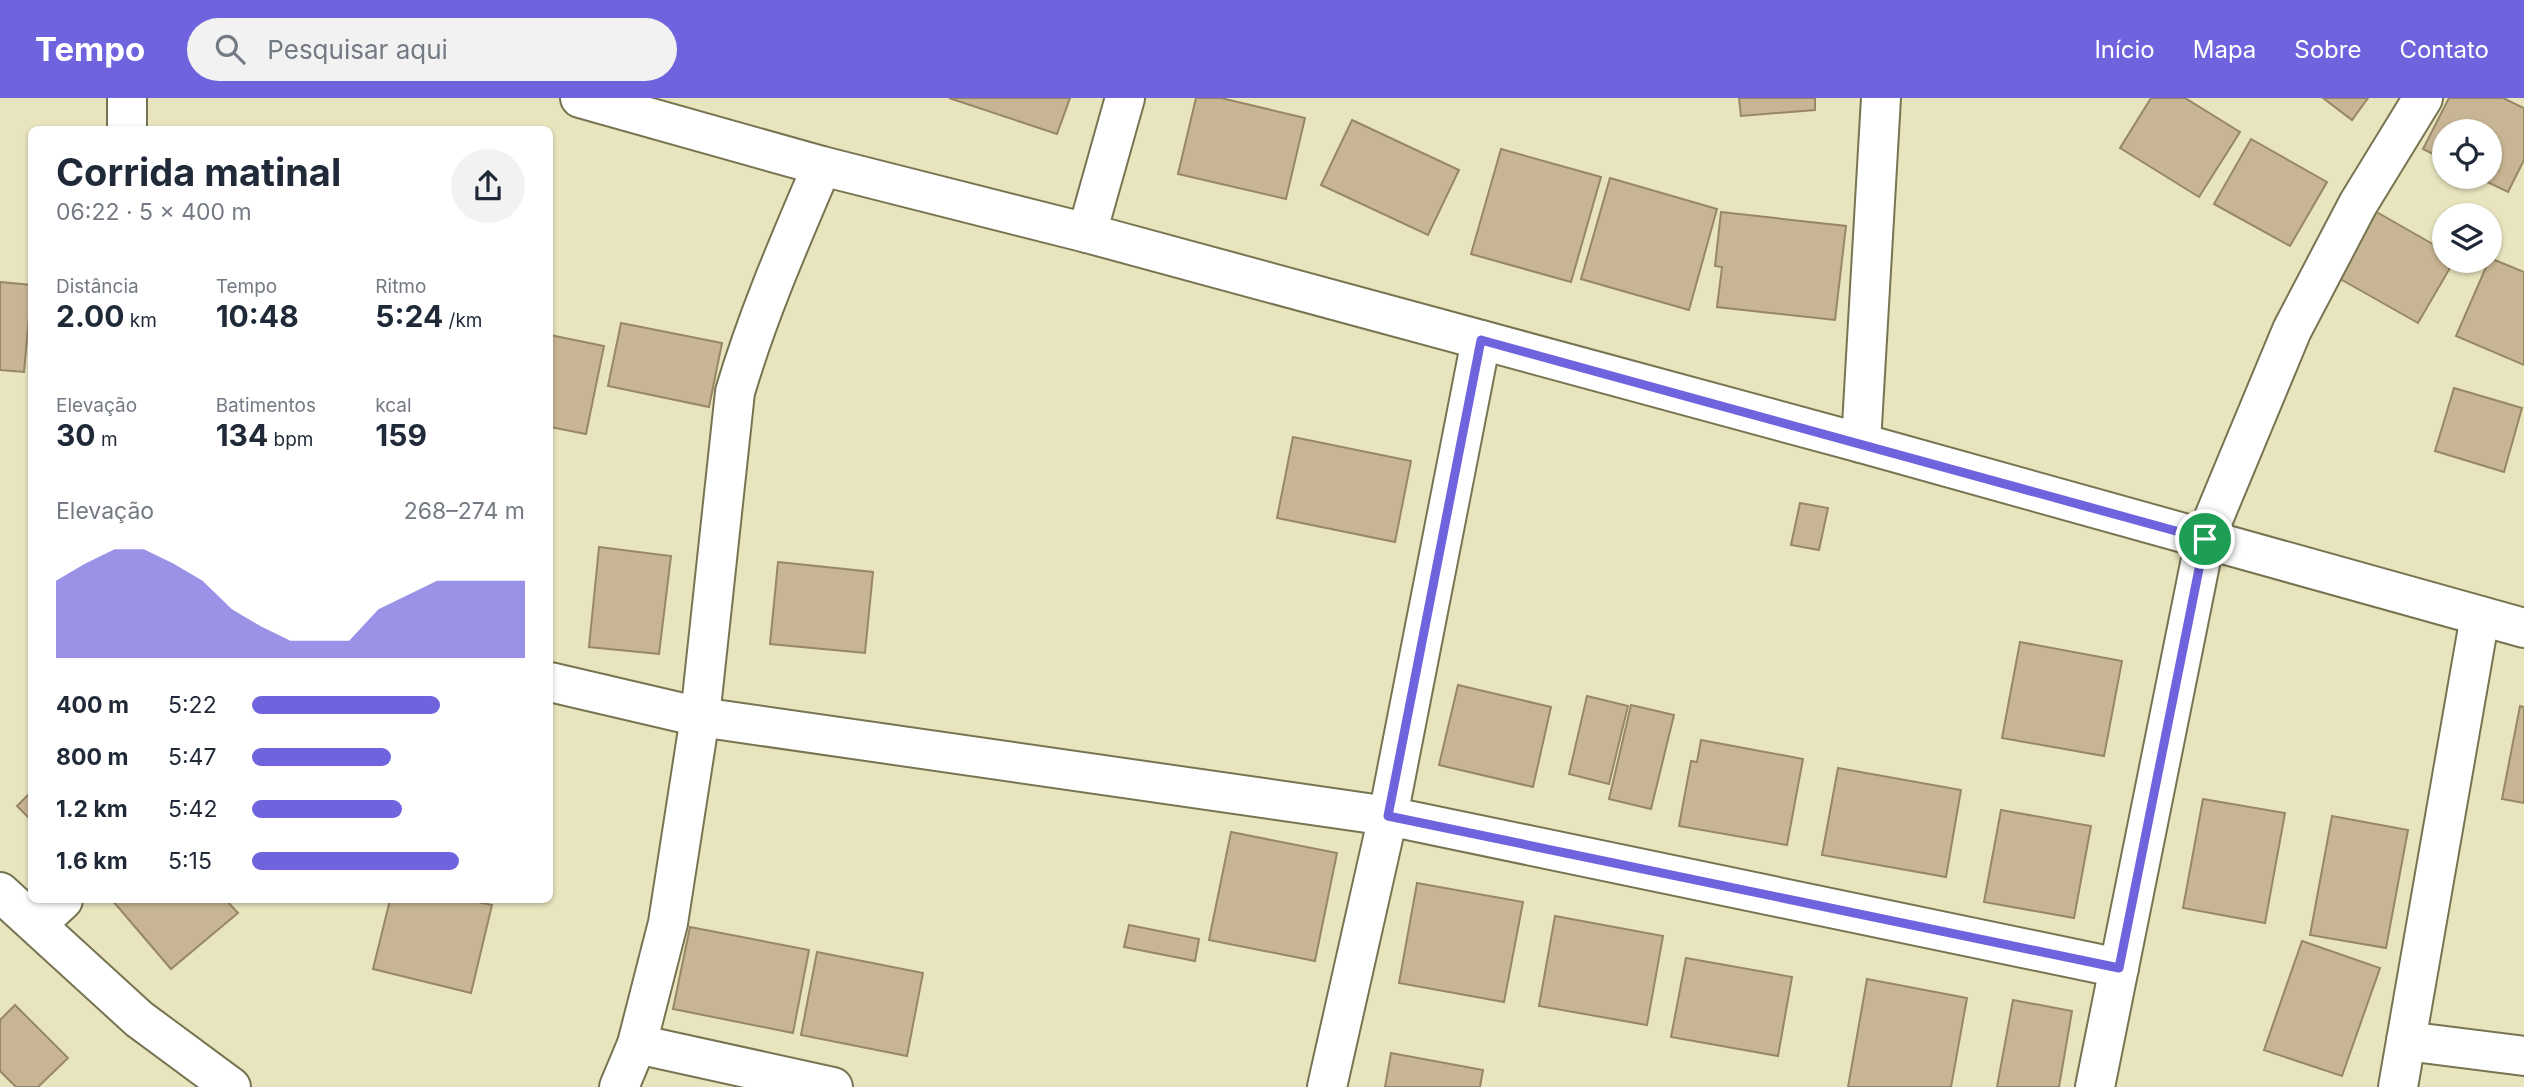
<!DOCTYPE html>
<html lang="pt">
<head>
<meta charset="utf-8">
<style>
  :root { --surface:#fff; --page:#f2f2f3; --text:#1f2937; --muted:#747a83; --accent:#7064de }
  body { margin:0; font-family:Inter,sans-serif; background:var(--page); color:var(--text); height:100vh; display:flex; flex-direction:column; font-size:26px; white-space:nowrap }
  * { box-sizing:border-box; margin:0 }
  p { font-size:23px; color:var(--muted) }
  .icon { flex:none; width:38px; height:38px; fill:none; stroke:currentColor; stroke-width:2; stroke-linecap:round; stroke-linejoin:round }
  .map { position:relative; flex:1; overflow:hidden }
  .drawer { position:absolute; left:28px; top:28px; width:525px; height:777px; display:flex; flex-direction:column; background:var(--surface); border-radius:10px; box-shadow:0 2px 5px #0004 }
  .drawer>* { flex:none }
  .tools { position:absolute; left:2432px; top:21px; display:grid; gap:14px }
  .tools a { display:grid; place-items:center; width:70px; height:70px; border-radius:50%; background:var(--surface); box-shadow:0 2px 5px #0004; font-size:35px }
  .pin { position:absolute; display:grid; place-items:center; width:60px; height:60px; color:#fff; margin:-30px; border:4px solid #fff; border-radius:50%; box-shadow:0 2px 7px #0007 }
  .round { display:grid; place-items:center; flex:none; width:74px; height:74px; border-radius:37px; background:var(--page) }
  .head { display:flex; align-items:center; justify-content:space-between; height:119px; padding:0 28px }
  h1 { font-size:38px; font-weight:700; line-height:52px }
  .metrics { display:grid; grid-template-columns:repeat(3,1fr); gap:10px; height:119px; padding:7px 28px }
  .metrics div { display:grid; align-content:center }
  .metrics b { font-size:30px; font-weight:700 }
  .metrics small { font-size:19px; font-weight:400 }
  .metrics p { font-size:19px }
  .chart { height:196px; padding:14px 28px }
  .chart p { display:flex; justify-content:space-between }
  .chart svg { width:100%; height:126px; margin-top:7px; fill:var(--accent); opacity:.7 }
  ul { padding:0 28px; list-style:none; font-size:23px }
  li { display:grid; grid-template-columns:112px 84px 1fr; align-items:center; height:52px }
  li i { height:18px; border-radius:9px; background:var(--accent) }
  header { display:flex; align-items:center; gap:42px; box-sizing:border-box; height:98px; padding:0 35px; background:var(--accent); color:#fff }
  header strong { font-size:33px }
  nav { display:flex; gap:38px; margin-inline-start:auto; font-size:24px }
  .search { width:490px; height:63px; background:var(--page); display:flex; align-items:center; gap:18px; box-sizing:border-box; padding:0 24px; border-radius:38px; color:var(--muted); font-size:26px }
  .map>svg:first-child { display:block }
  .building { fill:#c7b593; stroke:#988766; stroke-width:2 }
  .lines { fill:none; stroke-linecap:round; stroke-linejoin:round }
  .minor-casing { stroke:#777451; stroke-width:42 }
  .secondary-casing { stroke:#777451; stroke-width:42 }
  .minor { stroke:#fff; stroke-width:38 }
  .secondary { stroke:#fff; stroke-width:38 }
  .route-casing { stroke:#fff; stroke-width:14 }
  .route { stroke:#7064de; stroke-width:9 }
</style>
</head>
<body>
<header>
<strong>Tempo</strong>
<div class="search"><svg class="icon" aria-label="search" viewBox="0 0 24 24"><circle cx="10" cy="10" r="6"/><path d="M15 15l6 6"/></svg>Pesquisar aqui</div>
<nav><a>Início</a><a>Mapa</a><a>Sobre</a><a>Contato</a></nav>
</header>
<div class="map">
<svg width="2524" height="989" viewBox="0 0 2524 989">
  <rect width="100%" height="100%" fill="#e7e4be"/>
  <!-- building -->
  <g class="building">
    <polygon points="949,0 1070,0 1057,36"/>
    <polygon points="1196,0 1221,0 1305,20 1286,101 1178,76"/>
    <polygon points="1739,0 1815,0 1815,12 1741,18"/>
    <polygon points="2151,0 2185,0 2240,34 2199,99 2120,50"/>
    <polygon points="2323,0 2368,0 2352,22"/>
    <polygon points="2449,0 2503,0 2524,10 2524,62 2508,94 2477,79 2490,79 2490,33 2445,33 2445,62 2423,51"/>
    <polygon points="1352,22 1459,72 1428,137 1321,87"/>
    <polygon points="2251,41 2327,84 2290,148 2214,106"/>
    <polygon points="1501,51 1601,79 1571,184 1471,156"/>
    <polygon points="1610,80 1717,111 1689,212 1581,181"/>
    <polygon points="2373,112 2445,153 2445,163 2454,163 2418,225 2335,178"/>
    <polygon points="1721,114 1846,128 1835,222 1717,209 1722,169 1715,168"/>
    <polygon points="2490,160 2524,174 2524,267 2456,238"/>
    <polygon points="0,184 32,187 24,274 0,272"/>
    <polygon points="621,225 722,245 709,309 608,288"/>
    <polygon points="550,237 604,248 586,336 550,329"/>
    <polygon points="2454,290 2522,310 2504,374 2435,353"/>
    <polygon points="1293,339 1411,363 1395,444 1277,420"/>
    <polygon points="1800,405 1828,410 1819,452 1791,447"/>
    <polygon points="599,449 671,458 659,556 589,549"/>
    <polygon points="778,464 873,474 865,555 770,546"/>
    <polygon points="2020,544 2122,563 2104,658 2002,640"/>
    <polygon points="1458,587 1551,609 1533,689 1439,667"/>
    <polygon points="1587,598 1628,608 1609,686 1569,676"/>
    <polygon points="1631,607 1674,617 1651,711 1609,701"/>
    <polygon points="2520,608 2524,609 2524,705 2502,701"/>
    <polygon points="1701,642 1803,661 1787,747 1679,728 1691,663 1697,664"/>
    <polygon points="1838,670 1961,692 1946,779 1822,757"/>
    <polygon points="32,693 32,723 17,708"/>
    <polygon points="2203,701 2285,715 2265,825 2183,810"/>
    <polygon points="2001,712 2091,728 2074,820 1984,804"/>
    <polygon points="2332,718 2408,732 2386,850 2310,837"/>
    <polygon points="1231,734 1337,755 1315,863 1209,842"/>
    <polygon points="1417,785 1523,804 1504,904 1399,885"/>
    <polygon points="112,802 226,802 238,815 171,871"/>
    <polygon points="390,802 469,802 492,807 471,895 373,871"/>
    <polygon points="1555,818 1663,838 1647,927 1539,908"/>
    <polygon points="1129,827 1199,841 1195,863 1124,849"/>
    <polygon points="690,829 809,852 793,935 673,911"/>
    <polygon points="2302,843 2380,870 2342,978 2264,952"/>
    <polygon points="817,854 923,875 907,958 801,937"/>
    <polygon points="1686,860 1792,879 1778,958 1671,939"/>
    <polygon points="1867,881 1967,900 1951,989 1848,989"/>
    <polygon points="2013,902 2072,913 2059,989 1997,989"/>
    <polygon points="15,907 68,960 38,989 16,989 0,973 0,922"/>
    <polygon points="1391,955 1483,972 1480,989 1385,989"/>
  </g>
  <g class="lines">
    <defs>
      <g id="minor">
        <polyline points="127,0 127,32"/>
        <polyline points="1087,135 1125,0"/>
        <polyline points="1861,345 1881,0"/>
        <polyline points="550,584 700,619 1388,718 2119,870"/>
        <polyline points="0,794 139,921 231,989"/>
        <polyline points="37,826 63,802"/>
        <polyline points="2406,943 2524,958"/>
        <polyline points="637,946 833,989"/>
        <path d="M619,989L637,946L668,825L700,619L735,294C758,216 790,143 822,68"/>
        <polyline points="1327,989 1388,718 1481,242"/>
        <polyline points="2095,989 2205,441 2292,232 2358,106 2423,0"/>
        <polyline points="2398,989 2480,518"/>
      </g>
      <polyline id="secondary" points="580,0 822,68 1087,135 1861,345 2524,530"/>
    </defs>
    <!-- minor casing -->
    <use href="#minor" class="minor-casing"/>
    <!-- secondary casing -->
    <use href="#secondary" class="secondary-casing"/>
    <!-- minor -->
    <use href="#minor" class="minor"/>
    <!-- secondary -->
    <use href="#secondary" class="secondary"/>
  </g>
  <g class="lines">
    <defs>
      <polygon id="route" points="1481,242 2205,441 2119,870 1388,718"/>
    </defs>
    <!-- route casing -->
    <use href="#route" class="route-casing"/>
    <!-- route -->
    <use href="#route" class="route"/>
  </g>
</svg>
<div class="tools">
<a><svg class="icon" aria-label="locate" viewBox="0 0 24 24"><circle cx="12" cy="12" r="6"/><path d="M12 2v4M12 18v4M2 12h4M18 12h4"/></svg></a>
<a><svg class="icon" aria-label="layers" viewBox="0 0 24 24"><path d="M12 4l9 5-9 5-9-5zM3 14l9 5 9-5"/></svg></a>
</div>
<div class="pin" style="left:2205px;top:441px;background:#1e9e55"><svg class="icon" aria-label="arrive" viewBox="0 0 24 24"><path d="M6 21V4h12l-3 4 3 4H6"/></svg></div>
<section class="drawer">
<div class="head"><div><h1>Corrida matinal</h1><p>06:22 · 5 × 400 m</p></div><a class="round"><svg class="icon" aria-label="share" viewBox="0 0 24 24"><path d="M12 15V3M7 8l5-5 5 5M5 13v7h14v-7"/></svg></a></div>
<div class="metrics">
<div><p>Distância</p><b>2.00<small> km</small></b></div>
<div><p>Tempo</p><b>10:48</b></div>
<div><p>Ritmo</p><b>5:24<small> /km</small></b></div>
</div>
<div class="metrics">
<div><p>Elevação</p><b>30<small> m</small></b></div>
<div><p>Batimentos</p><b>134<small> bpm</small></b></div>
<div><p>kcal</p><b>159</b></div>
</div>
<div class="chart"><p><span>Elevação</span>268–274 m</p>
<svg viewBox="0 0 160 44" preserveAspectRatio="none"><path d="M0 44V17L10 11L20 6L30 6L40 11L50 17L60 27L70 33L80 38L90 38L100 38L110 27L120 22L130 17L140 17L150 17L160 17V44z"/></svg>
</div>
<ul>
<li><b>400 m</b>5:22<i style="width:69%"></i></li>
<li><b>800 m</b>5:47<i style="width:51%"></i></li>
<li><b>1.2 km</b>5:42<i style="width:55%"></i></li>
<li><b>1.6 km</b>5:15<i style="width:76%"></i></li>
</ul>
</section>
</div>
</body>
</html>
